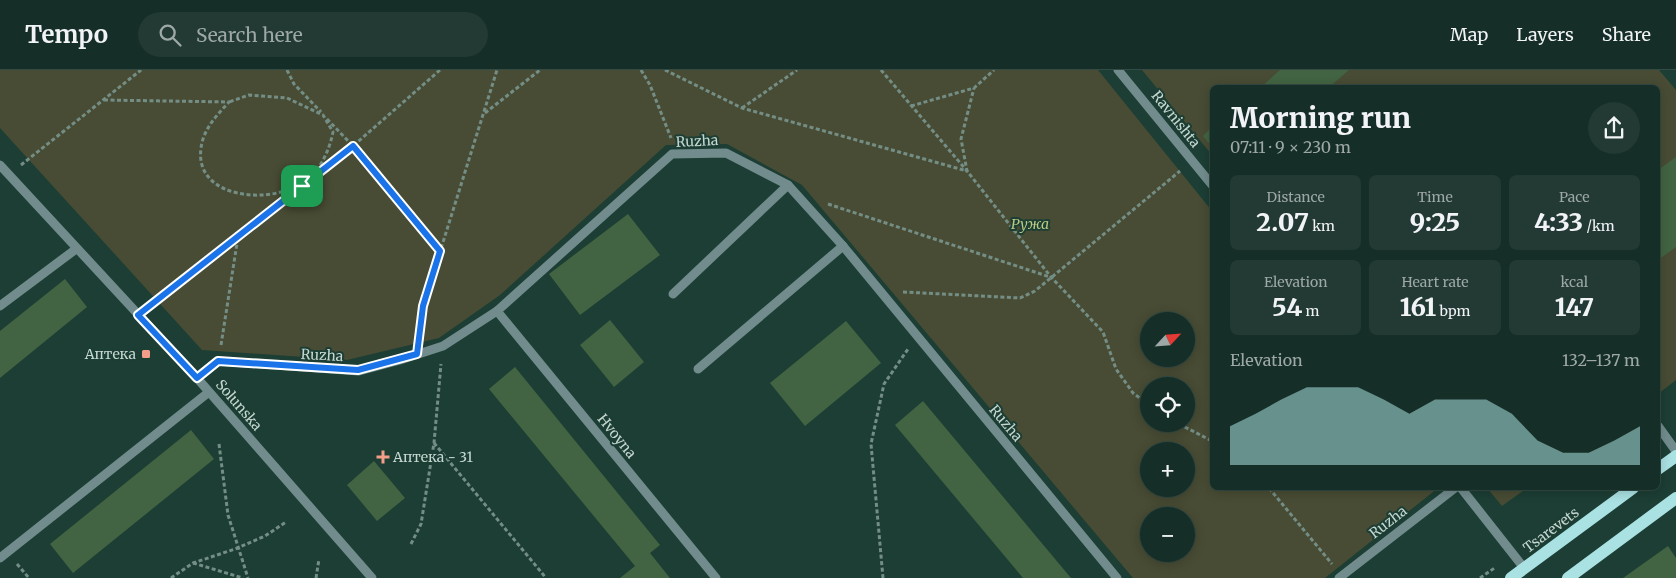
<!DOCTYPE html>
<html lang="en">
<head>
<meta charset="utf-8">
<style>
  :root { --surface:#152e27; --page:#223a33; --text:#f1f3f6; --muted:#9da8a7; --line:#344a44; --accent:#8bbbb9 }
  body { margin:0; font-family:Merriweather,serif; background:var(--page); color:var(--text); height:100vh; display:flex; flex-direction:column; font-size:19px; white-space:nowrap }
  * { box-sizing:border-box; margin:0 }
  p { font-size:16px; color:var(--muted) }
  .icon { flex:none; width:28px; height:28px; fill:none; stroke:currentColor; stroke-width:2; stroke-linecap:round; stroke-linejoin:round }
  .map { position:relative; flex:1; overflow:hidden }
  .sheet { position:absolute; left:1210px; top:15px; width:450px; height:405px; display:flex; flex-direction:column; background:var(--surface); border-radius:8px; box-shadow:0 2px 12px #0003,0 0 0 1px var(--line) }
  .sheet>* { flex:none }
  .needle { width:32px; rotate:64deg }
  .tools { position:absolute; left:1140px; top:242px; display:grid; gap:10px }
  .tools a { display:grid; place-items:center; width:55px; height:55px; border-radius:50%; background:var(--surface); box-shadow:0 2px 12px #0003,0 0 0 1px var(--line); font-size:25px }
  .pin { position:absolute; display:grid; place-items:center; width:42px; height:42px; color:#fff; margin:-21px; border-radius:10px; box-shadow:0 2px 8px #0006 }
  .round { display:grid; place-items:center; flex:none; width:52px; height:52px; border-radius:26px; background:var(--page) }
  .head { display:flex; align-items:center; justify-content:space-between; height:85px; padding:0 20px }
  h1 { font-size:28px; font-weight:800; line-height:38px }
  .stats { display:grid; grid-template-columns:repeat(3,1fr); gap:8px; height:85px; padding:5px 20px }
  .stats div { display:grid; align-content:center; border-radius:8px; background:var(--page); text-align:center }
  .stats b { font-size:25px; font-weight:800 }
  .stats small { font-size:14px; font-weight:400 }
  .stats p { font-size:14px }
  .chart { height:140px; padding:10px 20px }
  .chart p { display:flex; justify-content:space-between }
  .chart svg { width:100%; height:90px; margin-top:5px; fill:var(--accent); opacity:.7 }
  header { display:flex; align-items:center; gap:30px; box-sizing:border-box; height:70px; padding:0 25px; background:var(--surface); border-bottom:1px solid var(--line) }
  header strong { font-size:24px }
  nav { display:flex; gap:28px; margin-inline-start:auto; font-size:18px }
  .search { width:350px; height:45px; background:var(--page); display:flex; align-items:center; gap:12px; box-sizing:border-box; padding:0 18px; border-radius:28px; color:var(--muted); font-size:19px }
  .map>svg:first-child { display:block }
  .green { fill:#484c34; fill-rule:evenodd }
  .building { fill:#426442 }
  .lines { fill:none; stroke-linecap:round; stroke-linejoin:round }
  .path { stroke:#748e86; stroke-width:3; stroke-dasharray:4 2.5; stroke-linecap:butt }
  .minor { stroke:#728c8d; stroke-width:9 }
  .major { stroke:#aae1e3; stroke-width:12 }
  .route-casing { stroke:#fff; stroke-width:10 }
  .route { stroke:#1a73e8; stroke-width:6 }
  .poi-dot { fill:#f49e8a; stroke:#1c3e34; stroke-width:2 }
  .labels { text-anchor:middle; stroke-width:4; stroke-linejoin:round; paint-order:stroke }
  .street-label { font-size:14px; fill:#c5d7d0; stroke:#1c3e34 }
  .park-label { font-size:14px; font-style:italic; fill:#beca82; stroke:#1c3e34 }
  .poi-label { font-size:14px; fill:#c5d7d0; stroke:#1c3e34; text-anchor:end }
</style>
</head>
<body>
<header>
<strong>Tempo</strong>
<div class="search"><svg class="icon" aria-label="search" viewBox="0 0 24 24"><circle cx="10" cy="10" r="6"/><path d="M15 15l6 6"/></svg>Search here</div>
<nav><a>Map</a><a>Layers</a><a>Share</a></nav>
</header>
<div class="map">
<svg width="1676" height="508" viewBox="0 0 1676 508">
  <rect width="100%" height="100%" fill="#1c3e34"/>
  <!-- green -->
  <g class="green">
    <path d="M0,0H1098L1212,141V418H1438L1325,508H1133L802,115L727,74L666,75L500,225L439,268L347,290L202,280L0,58ZM1149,251H1186V289H1149ZM1186,316V354H1149V316ZM1149,381H1186V419H1149ZM1149,446H1186V484H1149Z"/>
    <polygon points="1142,0 1659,0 1676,20 1676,310 1658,324 1658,18 1212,18 1212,85"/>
    <polygon points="1487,418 1527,418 1502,436"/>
  </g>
  <!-- building -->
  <g class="building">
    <polygon points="1280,0 1349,0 1328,18 1260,18"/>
    <polygon points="1212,57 1212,77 1203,66"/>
    <polygon points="1676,87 1676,177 1658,190 1658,100"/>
    <polygon points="628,144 660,185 580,245 549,204"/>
    <polygon points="65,209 87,237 0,308 0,261"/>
    <polygon points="610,250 644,292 614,317 580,275"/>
    <polygon points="846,251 881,293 805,356 770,313"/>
    <polygon points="515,297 660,475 650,483 670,508 620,508 635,496 489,319"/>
    <polygon points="923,331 1071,508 1023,508 895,355"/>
    <polygon points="191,360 214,389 73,503 50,474"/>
    <polygon points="374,391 405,428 377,451 347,415"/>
    <polygon points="1668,476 1676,488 1676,508 1623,508"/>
  </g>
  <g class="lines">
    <!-- path -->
    <g class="path">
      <polyline points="287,0 294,14 321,42"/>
      <polyline points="641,0 650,15 671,68"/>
      <polyline points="665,0 742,38 967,101 961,69 974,18"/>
      <polyline points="881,0 967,101 1051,207 1103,262 1116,299 1133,323 1149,335"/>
      <path d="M104,30L229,32C219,43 208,54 203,69C188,119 245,132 281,122C288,120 298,119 303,115C319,102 329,82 333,62L323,45L287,28L249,25L229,32"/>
      <polyline points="911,36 974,18 994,0"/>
      <polyline points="742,38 797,0"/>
      <polyline points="485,43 540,0"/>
      <polyline points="327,49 353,76 440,180"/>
      <polyline points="21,95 141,0"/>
      <polyline points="308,112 353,76 440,0"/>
      <polyline points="828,134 1050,207"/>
      <polyline points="903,222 1020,228 1035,221 1180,101"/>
      <polyline points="151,235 301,117"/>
      <polyline points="419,266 423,236 497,0"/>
      <polyline points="221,275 238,167"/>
      <polyline points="1179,354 1212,371"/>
      <polyline points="434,373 546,508"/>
      <polyline points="219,374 228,445 248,508"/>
      <polyline points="1269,418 1332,494"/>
      <polyline points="411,474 421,454 434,373 441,294"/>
      <polyline points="193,493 243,508"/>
      <polyline points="17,494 29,508"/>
      <polyline points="171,508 193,493 235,479 265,466 286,452"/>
      <polyline points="316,508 319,489"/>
      <polyline points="883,508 871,374 884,314 908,279"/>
      <polyline points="1480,508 1496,497"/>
    </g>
    <!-- minor -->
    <g class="minor">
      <polyline points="1118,0 1212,115"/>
      <polyline points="0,95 197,308 372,508"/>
      <polyline points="673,224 788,115"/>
      <polyline points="0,236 76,179"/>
      <polyline points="497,241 716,508"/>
      <polyline points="698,299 843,176"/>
      <polyline points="197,308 218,291 359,301 400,290 443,276 497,241 672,84 726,83 788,115 843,176 1117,508"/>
      <polyline points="1658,356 1676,381"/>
      <polyline points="1461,418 1524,498"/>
      <polyline points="0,488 209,322"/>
      <polyline points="1339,508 1455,418"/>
    </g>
    <!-- major -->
    <g class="major">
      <polyline points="1658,399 1676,386"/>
      <polyline points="1511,508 1633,418"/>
      <polyline points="1568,508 1676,428"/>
    </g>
  </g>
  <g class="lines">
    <defs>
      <polygon id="route" points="353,76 440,181 423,236 417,284 358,300 218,291 197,308 138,245"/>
    </defs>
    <!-- route casing -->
    <use href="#route" class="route-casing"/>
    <!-- route -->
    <use href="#route" class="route"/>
  </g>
  <!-- markers -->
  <g class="poi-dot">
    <rect x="141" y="279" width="10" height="10" rx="2.5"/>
    <path d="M380.5 379.5h5v5h5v5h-5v5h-5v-5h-5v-5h5z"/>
  </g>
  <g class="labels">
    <!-- street labels -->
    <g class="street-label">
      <text transform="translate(1176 49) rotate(51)" y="5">Ravnishta</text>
      <text transform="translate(697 71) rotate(-3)" y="5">Ruzha</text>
      <text transform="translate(322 285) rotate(3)" y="5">Ruzha</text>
      <text transform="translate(239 335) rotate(49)" y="5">Solunska</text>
      <text transform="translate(1006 353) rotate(50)" y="5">Ruzha</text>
      <text transform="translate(617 366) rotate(51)" y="5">Hvoyna</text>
      <text transform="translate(1388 452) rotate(-38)" y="5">Ruzha</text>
      <text transform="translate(1551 460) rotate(-37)" y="5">Tsarevets</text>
    </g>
    <!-- park labels -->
    <g class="park-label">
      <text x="1030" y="159">Ружа</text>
    </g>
    <!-- poi labels -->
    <g class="poi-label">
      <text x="136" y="289">Аптека</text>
      <text x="393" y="392" text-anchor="start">Аптека - 31</text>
    </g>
  </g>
</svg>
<div class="tools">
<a><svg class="needle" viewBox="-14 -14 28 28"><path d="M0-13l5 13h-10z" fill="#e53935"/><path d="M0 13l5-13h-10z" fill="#9da8a7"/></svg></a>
<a><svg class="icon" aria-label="locate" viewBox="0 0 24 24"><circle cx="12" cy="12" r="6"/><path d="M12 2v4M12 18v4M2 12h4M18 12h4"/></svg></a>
<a>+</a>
<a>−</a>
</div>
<div class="pin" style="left:302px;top:116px;background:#1e9e55"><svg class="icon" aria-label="arrive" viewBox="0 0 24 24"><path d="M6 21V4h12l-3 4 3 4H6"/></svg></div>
<section class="sheet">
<div class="head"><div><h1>Morning run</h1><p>07:11 · 9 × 230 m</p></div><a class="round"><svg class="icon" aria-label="share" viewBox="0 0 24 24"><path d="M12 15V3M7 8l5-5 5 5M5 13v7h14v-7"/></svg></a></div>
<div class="stats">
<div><p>Distance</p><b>2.07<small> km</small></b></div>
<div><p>Time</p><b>9:25</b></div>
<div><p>Pace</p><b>4:33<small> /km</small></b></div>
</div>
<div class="stats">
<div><p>Elevation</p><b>54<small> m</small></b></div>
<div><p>Heart rate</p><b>161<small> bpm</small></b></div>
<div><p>kcal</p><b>147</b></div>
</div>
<div class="chart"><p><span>Elevation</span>132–137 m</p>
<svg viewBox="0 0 160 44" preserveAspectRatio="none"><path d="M0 44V25L10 19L20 12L30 6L40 6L50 6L60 12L70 19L80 12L90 12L100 12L110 19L120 32L130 38L140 38L150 32L160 25V44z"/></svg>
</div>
</section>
</div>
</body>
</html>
